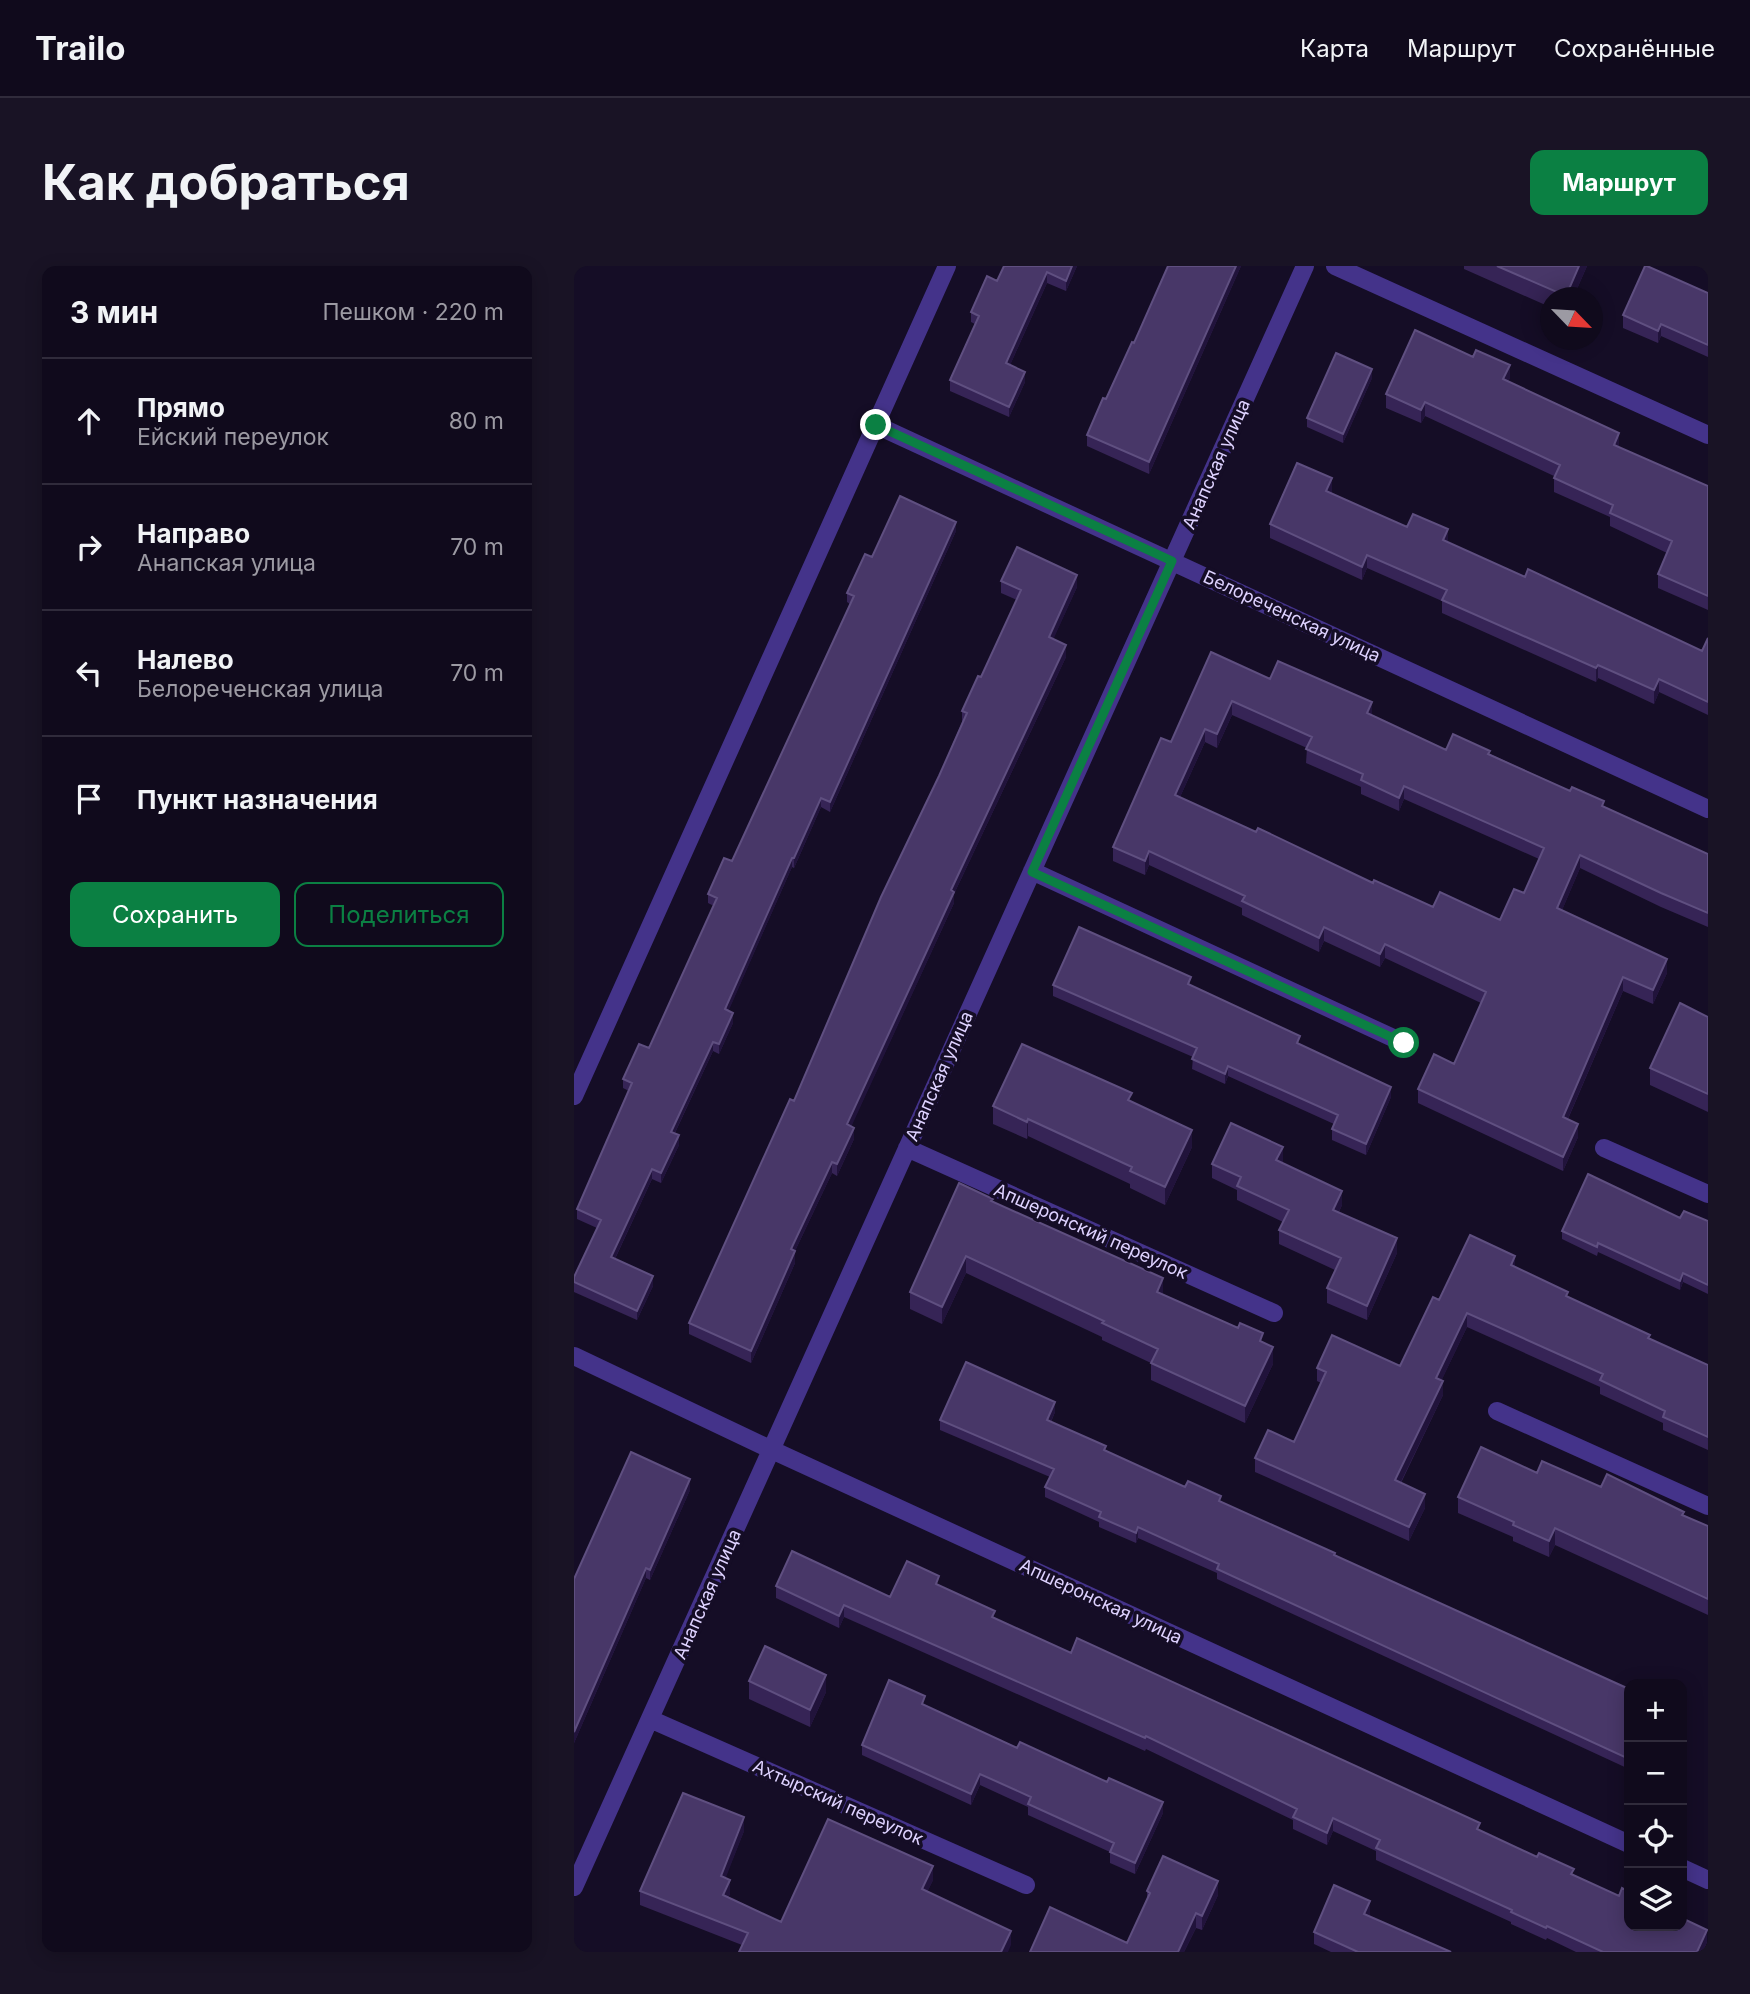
<!DOCTYPE html>
<html lang="ru">
<meta charset="utf-8">
<style>
:root{--surface:#100a1c;--page:#191325;--text:#f1f3f6;--muted:#9c9aa3;--line:#302b3b;--accent:#0b8043}
body{margin:0;font-family:Inter,sans-serif;background:var(--page);color:var(--text)}
.controls{position:absolute;right:21px;bottom:21px;display:grid;overflow:hidden;border-radius:14px;box-shadow:0 4px 18px #0003}
.controls button{width:63px;height:63px;display:grid;place-items:center;padding:0;border:0;border-bottom:2px solid var(--line);background:var(--surface);color:var(--text);font:35px sans-serif}
.compass{position:absolute;left:966px;top:21px;width:63px;height:63px;border-radius:50%;background:var(--surface);box-shadow:0 4px 18px #0003;rotate:115deg}
.stop{position:absolute;width:21px;height:21px;margin:-16px;border:5px solid #0b8043;border-radius:50%;background:#fff}
.stop.end{background:#0b8043;border-color:#fff;box-shadow:0 2px 7px #0008}
.list{margin:0;padding:0;list-style:none}
h2{display:flex;justify-content:space-between;align-items:center;height:91px;margin:0;padding:0 28px;font-size:30px}
h2 small{font-size:23px;font-weight:400;color:var(--muted)}
.list li{display:grid;grid-template-columns:46px 1fr auto;gap:21px;align-items:center;box-sizing:border-box;height:126px;padding:0 28px;border-top:2px solid var(--line)}
.list b{display:block;font-size:26px;white-space:nowrap}
.list p{margin:0;font-size:23px;white-space:nowrap;color:var(--muted)}
.list em{font-size:23px;font-style:normal;color:var(--muted)}
.actions{display:flex;gap:14px;padding:21px 28px}
.actions a{flex:1;padding:16px 0;border:2px solid var(--accent);border-radius:14px;text-align:center;font-size:24px;color:var(--accent)}
.actions .main{background:var(--accent);color:#fff}
.icon{flex:none;width:38px;height:38px;fill:none;stroke:currentColor;stroke-width:2;stroke-linecap:round;stroke-linejoin:round}
.map{position:relative;flex:none;width:1134px;height:1686px;overflow:hidden;border-radius:14px}
header{display:flex;align-items:center;gap:42px;box-sizing:border-box;height:98px;padding:0 35px;background:var(--surface);border-bottom:2px solid var(--line)}
header strong{font-size:33px}
nav{display:flex;gap:38px;margin-inline-start:auto;font-size:24px}
.intro{display:flex;align-items:center;justify-content:space-between;box-sizing:border-box;height:168px;padding:0 42px}
h1{margin:0;font-size:49px}
.button{padding:18px 32px;border-radius:14px;background:var(--accent);color:#fff;font-size:24px;font-weight:700}
main{display:flex;gap:42px;padding:0 42px}
aside{flex:1;background:var(--surface);border-radius:14px;box-shadow:0 4px 18px #0003}
.map>svg:first-child{display:block}
.lines{fill:none;stroke-linecap:round;stroke-linejoin:round}
.minor{stroke:#44338a;stroke-width:18}
.wall{fill:#362456;fill-rule:evenodd}
.shaded-wall{fill:#21133b}
.building{fill:#483768;stroke:#5f4f80;stroke-width:2;fill-rule:evenodd}
.route{stroke:#0b8043;stroke-width:9}
.labels{text-anchor:middle;dominant-baseline:central;stroke-width:7;stroke-linejoin:round;paint-order:stroke}
.street-label{font-size:18px;fill:#ded2ff;stroke:#150d26}
</style>
<header>
<strong>Trailo</strong>
<nav><a>Карта</a><a>Маршрут</a><a>Сохранённые</a></nav>
</header>
<div class="intro"><h1>Как добраться</h1><a class="button">Маршрут</a></div>
<main>
<aside>
<h2>3 мин<small>Пешком · 220 m</small></h2>
<ul class="list">
<li><svg class="icon" aria-label="ahead" viewBox="0 0 24 24"><path d="M12 20V5M6 11l6-6 6 6"/></svg><div><b>Прямо</b><p>Ейский переулок</p></div><em>80 m</em></li>
<li><svg class="icon" aria-label="right" viewBox="0 0 24 24"><path d="M7 20v-9h11M14 6l5 5-5 5"/></svg><div><b>Направо</b><p>Анапская улица</p></div><em>70 m</em></li>
<li><svg class="icon" aria-label="left" viewBox="0 0 24 24"><path d="M17 20v-9H6M10 6l-5 5 5 5"/></svg><div><b>Налево</b><p>Белореченская улица</p></div><em>70 m</em></li>
<li><svg class="icon" aria-label="arrive" viewBox="0 0 24 24"><path d="M6 21V4h12l-3 4 3 4H6"/></svg><div><b>Пункт назначения</b></div></li>
</ul>
<div class="actions"><a class="main">Сохранить</a><a>Поделиться</a></div>
</aside>
<div class="map">
<svg width="1134" height="1686" viewBox="0 0 1134 1686">
<rect width="100%" height="100%" fill="#150d26"/>
<g class="lines">
<path class="minor" d="M761,0l373,169
M302,159l832,384
M458,605l372,172
M0,830l373,-830
M333,882l367,165
M1030,882l104,46
M0,1090l198,94 857,394
M923,1145l211,95
M76,1453l376,166
M1108,1602l26,12
M0,1621l731,-1621"/>
</g>
<path class="wall" d="M430,0h73l-11,25 -19,-8 -37,82 15,17 -16,35 -59,-26v-11l25,-56 -4,-2v-10l26,-31z
M594,0h73l-92,208 -62,-28v-11l19,-36 28,-56z
M890,0h123l-14,32h-23v9l-86,-38z
M1134,27v64l-47,-21 -3,7 -35,-15v-13z
M798,112l-29,65 -36,-16v-9z
M936,112l-2,3 111,66 89,39v124l-50,-22v-14l9,-21 -57,-27v-9l-56,-25v-16l-129,-60 -4,7 -35,-15v-14z
M758,226l-1,2 76,33 41,15 77,35 177,74 6,-13v77l-49,-23 -5,12 -56,-26 -2,4 -154,-69v-12l-75,-33 -5,12 -92,-42v-14z
M382,265l-126,281 -9,-5 -27,61 -2,-1 -64,144 5,12 -14,31 -6,-3 -38,82 4,12 -18,38 -9,-4 -37,80 38,27 -16,34 -63,-28v-15l23,-49 -20,-9v-10l52,-118 -6,-3v-9l26,-31 65,-142 -6,-3v-9l24,-33 118,-257 -3,-2v-9l25,-36z
M427,315l76,6 -24,52 13,18 -112,237v9l-103,223 3,13 -17,37 -5,-3 -37,78v12l-44,100 -62,-29v-11l105,-222 145,-325 23,-54v-11l19,-34 36,-77 -16,-7z
M637,386l59,27 102,37 74,34 44,4 218,100v73l-47,-20 -81,-39 -18,42 105,63 -14,31 -30,-13 -55,128 10,18 -15,34 -145,-68v-14l36,-25 27,-61 -96,-45 -5,9 -56,-26 -5,11 -77,-37v-7l-93,-43 -4,10 -32,-14v-14l58,-105zM658,449l75,33 -1,15 55,24v7l38,17 5,-12 135,60 -15,34 -24,27 -67,-13 -60,-24 -117,-51 -76,-35 25,-55 12,6z
M479,719l138,1 109,58 91,53 -25,58 -34,-15v-11l2,-5 -106,-48 -3,8 -33,-15 1,-12 -140,-61z
M1134,751v95l-58,-27v-17z
M558,836l60,45 -27,58 -35,-17v-4l-102,-48 -1,3 -34,-15v-18z
M709,895l-1,2 60,42 -3,7 58,41 -30,67 -40,-17v-15l8,-18 -56,-26v-14l4,-8 -46,-22v-10l-25,-12v-14z
M419,936l170,93 100,47 10,22 -28,59 -94,-43v-17l-49,-23v-3l-136,-64 -24,51 -32,-15v-17z
M1106,952l28,3v73l-25,-12 -3,8 -82,-38 -1,4 -35,-17v-8z
M941,1001l53,30 82,42 58,26v85l-45,-20v-7l-63,-29v-7l-133,-60 -26,54 2,14 -42,88 24,25 -16,33 -154,-69v-14l39,-16 27,-59 -4,-2v-13l83,-2 39,-66z
M481,1146l-4,10 55,29 79,36 36,15 114,54 294,133v80l-412,-190v-6l-79,-35 -2,5 -37,-16v-5l-54,-25v-10l5,-10 -110,-47v-10z
M963,1207l64,14 83,28 24,12v88l-153,-70 -6,12 -36,-16v-4l-55,-24v-16z
M116,1224l-40,90 -4,-2 -72,165v-164z
M202,1320l114,11 49,-11 56,32 76,35 409,178 94,44 133,67 -4,10h-127l-29,-14 -1,2 -35,-16v-2l-135,-62v-9l-43,-20 -6,14 -34,-16v-9l-147,-71 -1,2 -301,-134 -5,11 -63,-30z
M175,1415l77,11 -16,35 -61,-28z
M351,1440l238,107 -28,61 -25,-11v-11l-82,-37v-8l-48,-22 -9,20 -109,-50v-10z
M170,1565l-19,47 5,16 -2,4 53,24 152,-42 -6,12 84,53h-269l-102,-40v-14z
M573,1625l71,4 -16,35 -6,-2 -12,24h-154l97,-9 20,-44z
M796,1647l-1,3 82,36h-120l-17,-8v-12z"/>
<path class="shaded-wall" d="M498,0h5l-11,25v-10z
M662,0h5l-92,208v-12z
M1005,0h8l-14,32h-7z
M473,6v11l-41,91v-11z
M1087,58v12l-3,7v-12z
M936,99v13l-7,14v-13z
M798,103v9l-29,65v-9z
M451,106v10l-16,35v-10z
M851,136v14l-4,7v-13z
M1045,167v14l-5,-2z
M758,212v14l-6,13v-14z
M382,256v9l-126,281v-10z
M874,263v14l-5,-3z
M793,289v13l-5,12v-13z
M503,309v12l-28,62v-12z
M492,379v12l-112,237v9l-107,233v-12l104,-234z
M1024,399v13l-2,4v-14z
M1085,413v13l-5,12v-14z
M658,435v14l-15,33v-14z
M798,436v14l-5,-3z
M631,463v13l-30,66v-13z
M830,520v13l-5,12v-13z
M247,532v9l-27,61v-10z
M575,585v14l-4,10v-14z
M1006,589v13l-23,54v-14z
M218,592v9l-67,152v-10z
M750,661v14l-5,11v-14z
M811,678v14l-5,9v-13z
M1093,693v14l-14,31v-14z
M1049,711v14l-60,139v-13z
M159,747v10l-14,31v-10z
M139,776v9l-42,90v-9z
M654,800v10l-3,8v-10z
M817,821v10l-25,58v-11z
M454,853v17l-1,3v-17z
M1004,858v13l-15,34v-14z
M280,862v11l-17,37v-12z
M618,864v17l-27,58v-18z
M105,869v10l-18,38v-10z
M709,881v14l-7,13v-14z
M258,896v11l-37,78v12l-44,100v-12l40,-102z
M78,903v10l-41,88v-10z
M768,925v14l-9,19v-14z
M823,972v15l-30,67v-14z
M392,990v17l-24,51v-17z
M941,990v14l-4,-5z
M1109,1007v9l-3,8v-9z
M79,1010v10l-16,34v-9z
M589,1012v17l-6,-3z
M893,1047v14l-31,65v-14z
M699,1081v17l-28,59v-17z
M869,1115v14l-48,99v-14z
M481,1136v10l-8,18v-10z
M116,1213v11l-40,90v-10z
M851,1228v14l-16,33v-14z
M564,1261v11l-2,5v-10z
M981,1262v17l-6,12v-16z
M72,1302v10l-72,165v-11z
M270,1339v12l-5,11v-12z
M252,1409v17l-16,35v-17z
M406,1508v11l-9,20v-11z
M589,1536v11l-28,61v-11z
M170,1551v14l-23,59v-14z
M759,1552v13l-6,14v-12z
M359,1600v14l-11,23v-14z
M156,1614v14l-7,15v-14z
M644,1615v14l-16,35v-14z
M796,1635v12l-6,14v-13z
M622,1647v15l-12,24h-6z
M1133,1664v12l-4,10h-6z
M437,1665v14l-3,7h-7z"/>
<path class="building" d="M430,0h68l-6,15 -19,-9 -41,91 19,9 -16,35 -59,-27 29,-64 -8,-4 16,-36 10,5z
M594,0h68l-87,196 -62,-27 16,-37 3,1 26,-57 2,1z
M923,0h82l-13,30z
M1071,0h2l61,27v52l-47,-21 -3,7 -35,-16z
M841,64l58,27 3,-7 34,15 -7,14 116,54 -5,12 94,41v110l-50,-22 14,-33 -62,-28 3,-8 -59,-27 6,-13 -135,-63 -4,8 -35,-16z
M762,87l36,16 -29,65 -36,-16z
M723,197l35,15 -6,13 81,36 6,-13 35,15 -5,11 82,37 3,-8 174,82 6,-13v64l-49,-23 -5,11 -56,-25 -2,3 -154,-68 5,-10 -80,-35 -5,12 -92,-43z
M326,230l56,26 -126,280 -9,-4 -27,60h-2l-67,151 8,4 -14,31 -6,-2 -42,90 8,3 -18,38 -9,-4 -41,88 42,19 -16,35 -63,-29v-5l27,-57 -24,-11 55,-126 -9,-4 16,-35 10,4 68,-150 -9,-4 16,-36 8,3 122,-265 -7,-3 18,-39 7,3z
M443,281l60,28 -28,62 17,8 -115,245 3,2 -107,232 7,4 -17,36 -5,-2 -41,87 4,2 -44,100 -62,-28 101,-224 4,2 87,-204 58,-121 28,-63 -5,-2 16,-35 3,1 40,-87 -20,-9z
M637,386l59,27 8,-18 94,41 -5,11 79,37 7,-16 37,17 -2,3 82,37 2,-4 32,14 -2,5 106,48v59l-47,-20 -81,-38 -23,53 110,51 -14,31 -30,-13 -60,140 15,7 -15,33 -145,-68 16,-35 20,10 32,-72 -101,-48 -5,10 -56,-27 -5,11 -77,-37 3,-5 -96,-45 -4,10 -32,-14 48,-109 10,4zM658,435l80,36 -6,12 57,25 -2,6 38,18 5,-12 140,62 -20,45 -10,-4 -14,31 -60,-28 -7,15 -59,-27 -1,3 -115,-55 -2,4 -81,-37 30,-66 12,5z
M505,661l112,50 -3,7 112,52 -3,7 94,44 -25,57 -34,-15 6,-14 -110,-49 -3,8 -33,-15 5,-11 -144,-63z
M1106,737l28,14v77l-58,-26z
M448,778l110,49 -4,7 64,30 -27,57 -35,-16 2,-4 -104,-48 -1,3 -34,-16z
M657,857l52,24 -7,13 66,31 -9,19 64,28 -30,68 -40,-18 14,-30 -62,-28 10,-20 -52,-24 4,-9 -29,-13z
M1014,908l92,44 4,-7 24,10v64l-25,-12 -3,8 -82,-38 -1,4 -35,-16z
M385,917l34,16 -2,2 172,77 -6,14 81,36 2,-5 23,10 -3,8 13,6 -28,59 -94,-43 7,-14 -56,-26 2,-2 -138,-65 -24,51 -32,-15z
M896,969l45,21 -4,9 57,27 -2,4 84,39 -2,3 60,27v72l-45,-20 2,-6 -65,-31 3,-6 -136,-61 -31,65 7,3 -48,99 30,14 -16,33 -154,-69 13,-28 26,12 32,-70 -9,-4 15,-33 68,31 33,-69 6,3z
M392,1096l89,40 -8,18 59,26 -2,4 81,37 3,-6 33,15 -2,5 116,52 -1,2 295,134v70l-412,-190 2,-5 -81,-37 -2,6 -37,-16 2,-5 -56,-25 9,-18 -114,-49z
M907,1181l56,26 5,-12 59,26 6,-13 77,38 -2,3 26,11v73l-153,-71 -6,13 -36,-16 1,-3 -56,-25z
M57,1186l59,27 -40,91 -4,-2 -72,164v-153z
M218,1285l98,46 17,-36 32,15 -3,8 59,27 -3,6 79,36 6,-15 403,185 -3,6 60,28 2,-4 35,16 -3,5 48,22 3,-8 7,4v34h53v-8l25,12 -10,22h-94l-56,-26 -1,2 -35,-16 1,-2 -136,-62 4,-8 -47,-22 -6,15 -34,-16 4,-8 -151,-73 -1,2 -301,-133 -5,11 -63,-30z
M191,1380l61,29 -16,35 -61,-29z
M315,1414l36,16 -3,8 95,44 3,-6 87,40 2,-4 54,24 -28,61 -25,-11 4,-9 -86,-39 3,-7 -51,-23 -9,20 -109,-49z
M109,1527l61,24 -23,59 9,4 -7,15 58,27 47,-103 105,47 -11,23 89,42 -10,21h-262l9,-19 -108,-42z
M589,1590l55,25 -16,35 -6,-3 -18,39h-148l20,-45 77,36 23,-50 -3,-2z
M760,1619l36,16 -6,13 87,38h-93l-44,-20z"/>
<g class="lines">
<path class="route" d="M302,159l296,136 -140,311 372,171"/>
</g>
<g class="labels">
<g class="street-label">
<text transform="translate(642 198) rotate(-66)">Анапская улица</text>
<text transform="translate(718 350) rotate(25)">Белореченская улица</text>
<text transform="translate(365 810) rotate(-66)">Анапская улица</text>
<text transform="translate(517 965) rotate(24)">Апшеронский переулок</text>
<text transform="translate(133 1328) rotate(-66)">Анапская улица</text>
<text transform="translate(527 1335) rotate(25)">Апшеронская улица</text>
<text transform="translate(264 1536) rotate(24)">Ахтырский переулок</text>
</g>
</g>
</svg>
<div class="controls">
<button>+</button>
<button>−</button>
<button><svg class="icon" aria-label="locate" viewBox="0 0 24 24"><circle cx="12" cy="12" r="6"/><path d="M12 2v4M12 18v4M2 12h4M18 12h4"/></svg></button>
<button><svg class="icon" aria-label="layers" viewBox="0 0 24 24"><path d="M12 4l9 5-9 5-9-5zM3 14l9 5 9-5"/></svg></button>
</div>
<svg class="compass" viewBox="-18 -18 36 36"><path d="M0-13l5 13h-10z" fill="#e53935"/><path d="M0 13l5-13h-10z" fill="#9c9aa3"/></svg>
<div class="stop" style="left:830px;top:777px"></div>
<div class="stop end" style="left:302px;top:159px"></div>
</div>
</main>
